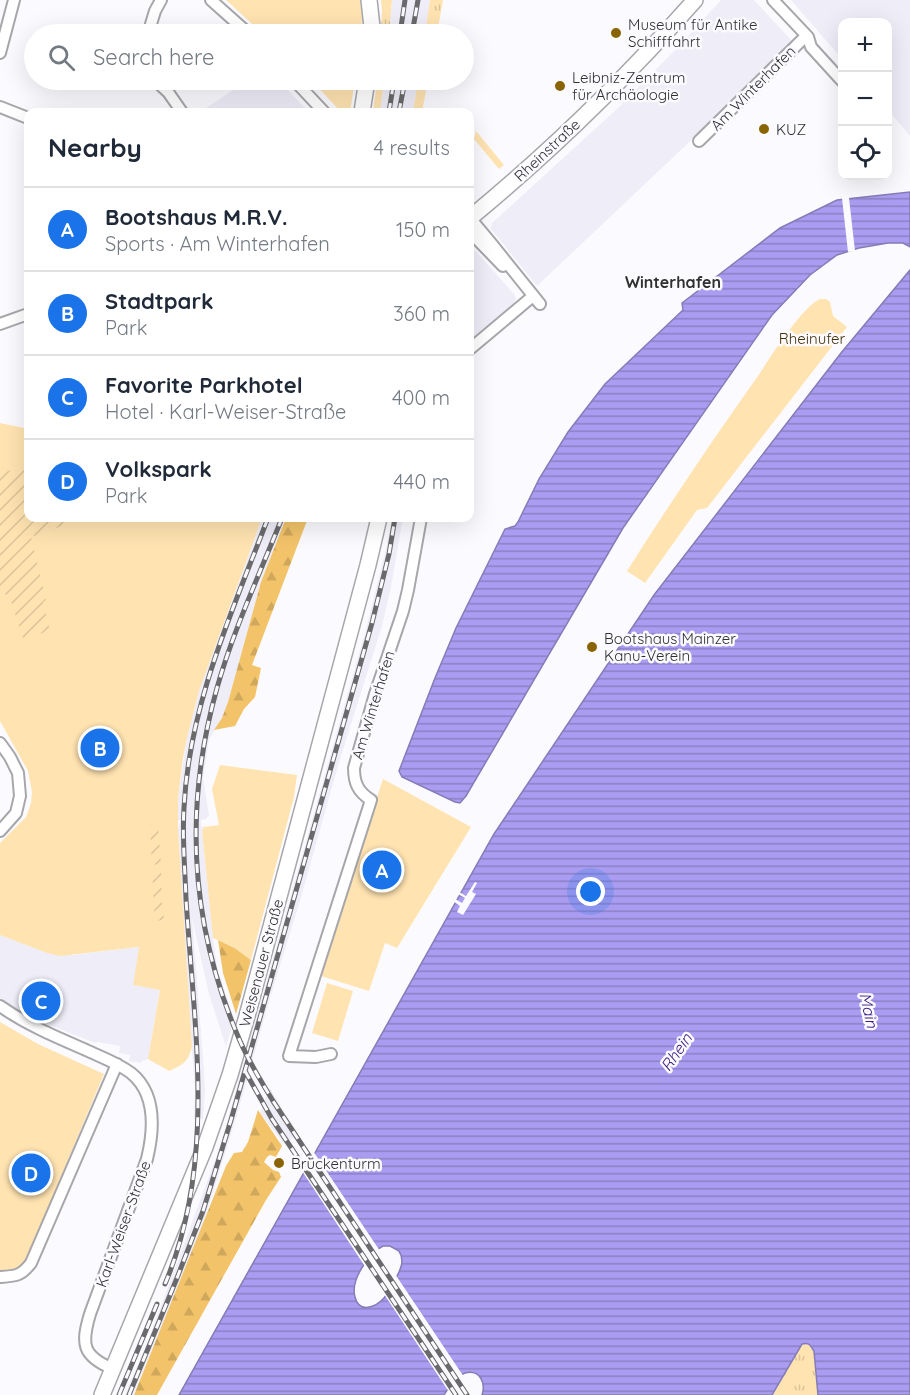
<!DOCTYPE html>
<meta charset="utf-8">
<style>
:root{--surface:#fff;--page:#f2f2f3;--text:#1f2937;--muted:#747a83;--line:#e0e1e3;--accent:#1a73e8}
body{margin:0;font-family:Quicksand,sans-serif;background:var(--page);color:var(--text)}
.controls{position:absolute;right:18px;top:18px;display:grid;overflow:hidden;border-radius:12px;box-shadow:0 6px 24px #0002}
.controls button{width:54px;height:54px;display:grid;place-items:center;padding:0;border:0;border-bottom:2px solid var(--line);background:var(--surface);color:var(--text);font:30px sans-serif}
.you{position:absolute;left:591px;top:892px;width:21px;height:21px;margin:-15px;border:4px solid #fff;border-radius:50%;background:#1a73e8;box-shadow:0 0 0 9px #1a73e833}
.badge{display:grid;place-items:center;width:39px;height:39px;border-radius:50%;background:var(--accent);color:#fff;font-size:20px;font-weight:700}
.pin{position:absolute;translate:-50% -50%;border:3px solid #fff;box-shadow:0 2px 6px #0006}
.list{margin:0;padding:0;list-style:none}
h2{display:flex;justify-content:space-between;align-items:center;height:78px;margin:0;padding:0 24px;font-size:26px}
h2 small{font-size:20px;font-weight:400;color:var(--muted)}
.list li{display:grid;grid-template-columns:39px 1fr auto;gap:18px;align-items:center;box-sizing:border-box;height:84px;padding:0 24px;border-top:2px solid var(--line)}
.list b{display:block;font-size:22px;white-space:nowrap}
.list p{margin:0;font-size:20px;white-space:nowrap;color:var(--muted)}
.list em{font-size:20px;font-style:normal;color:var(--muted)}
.icon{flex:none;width:33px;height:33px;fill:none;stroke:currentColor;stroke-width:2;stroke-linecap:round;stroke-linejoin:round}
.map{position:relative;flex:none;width:910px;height:1395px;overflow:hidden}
.search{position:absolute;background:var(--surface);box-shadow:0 6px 24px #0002;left:24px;top:24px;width:450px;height:66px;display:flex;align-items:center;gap:15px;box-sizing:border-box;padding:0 21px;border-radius:33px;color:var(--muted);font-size:22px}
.panel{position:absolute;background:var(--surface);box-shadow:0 6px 24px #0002;left:24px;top:108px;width:450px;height:414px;border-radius:12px}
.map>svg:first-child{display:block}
.built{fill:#eeedf8}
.grass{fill:url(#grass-tufts)}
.forest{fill:url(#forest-firs)}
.park{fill:#ffe3b1}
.garden{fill:url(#garden-furrows)}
.water{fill:url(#water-rules);stroke:#857cb7;stroke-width:1.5;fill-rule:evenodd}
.pier{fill:#fbfbff}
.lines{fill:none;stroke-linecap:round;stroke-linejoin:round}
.street-casing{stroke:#a7a6aa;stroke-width:14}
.secondary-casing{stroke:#a7a6aa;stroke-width:18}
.street{stroke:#fff;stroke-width:10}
.secondary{stroke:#fff;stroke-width:15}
.rail-casing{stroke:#6a6a6c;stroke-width:5}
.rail{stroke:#fbfbff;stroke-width:3;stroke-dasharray:9;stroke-linecap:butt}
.poi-dot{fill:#8a6403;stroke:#fbfbff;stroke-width:2}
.labels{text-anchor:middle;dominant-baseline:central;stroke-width:5;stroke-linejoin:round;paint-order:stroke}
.poi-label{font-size:15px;fill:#303031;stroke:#fbfbff;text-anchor:start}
.street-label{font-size:15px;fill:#303031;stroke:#fbfbff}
.park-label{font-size:15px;fill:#433008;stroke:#fbfbff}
.neighbourhood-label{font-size:16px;font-weight:bold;fill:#303031;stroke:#fbfbff}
.water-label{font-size:16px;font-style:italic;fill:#3b1b7c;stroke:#fbfbff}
</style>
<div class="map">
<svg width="910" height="1395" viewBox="0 0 910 1395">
<defs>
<pattern id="grass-tufts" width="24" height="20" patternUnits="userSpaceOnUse" patternTransform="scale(1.5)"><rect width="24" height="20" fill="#ffe3b1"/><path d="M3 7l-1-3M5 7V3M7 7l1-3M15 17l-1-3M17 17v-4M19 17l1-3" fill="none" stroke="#dbc399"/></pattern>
<pattern id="forest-firs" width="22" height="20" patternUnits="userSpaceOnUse" patternTransform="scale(1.5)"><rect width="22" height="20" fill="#f2c369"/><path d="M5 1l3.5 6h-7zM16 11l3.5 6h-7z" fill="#d0a85c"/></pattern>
<pattern id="garden-furrows" width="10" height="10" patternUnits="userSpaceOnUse" patternTransform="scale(1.5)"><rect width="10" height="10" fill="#ffe3b1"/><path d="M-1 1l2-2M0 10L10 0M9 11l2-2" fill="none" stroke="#dbc399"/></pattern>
<pattern id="water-rules" width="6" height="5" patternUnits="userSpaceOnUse" patternTransform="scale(1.5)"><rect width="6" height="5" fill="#aa9df1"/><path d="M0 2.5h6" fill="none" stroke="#8b80c4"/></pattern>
</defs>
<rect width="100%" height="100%" fill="#fbfbff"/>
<path class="built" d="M392,0h38l-5,34h-36z
M721,0h33l38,41 -92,91 -163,154 -46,-57 1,-6 126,-115 62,-63z
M791,0h119v136l-22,-26v-88h-46v37z
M248,80h30l31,32h-109z
M384,80h34l-5,32h-33z
M470,248l5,2 39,44 2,5 -3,6 -43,38z
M262,518h24l-25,64 -33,120 -6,16 -13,22 -6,38 6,37 -3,4 -5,1v6l3,1 -2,4 11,107 4,30 17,51 -8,28 -17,-53 -17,-76 12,153 1,21 -2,27h-9l1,-28 -12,-170 -5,-92 2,-9h-2v-22l9,-60 12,-47z
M392,518h11l-12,69 -9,39 -42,133 -40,142 -30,97 -31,110 -40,129 -66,158h-8l23,-54 72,-194 146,-518 20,-80z
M0,935l47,18 26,2 67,-8 20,42 -12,70 -6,2 -1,2 -12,-2 1,-6 -11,-2 1,-7 -22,-4 -3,1 -68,-27 -27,-18z
M270,1088l13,23 16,23 -15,10 -24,-31z"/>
<path class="grass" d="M381,0h11l-3,34h-8l1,-23z
M430,0h13l-6,34h-12z
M377,80h7l-4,32h-7z
M418,80h10l-6,32h-9z
M476,131l28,34 -5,4 -25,-30z
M806,1343l4,2 4,5 4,45h-45l29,-51z"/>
<path class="forest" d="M286,518h22l-56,147 9,3 -6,29 -11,12 -9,17 -21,4 8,-12 6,-16 33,-120z
M218,940l17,8 16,12 -15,54 -13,-41z
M258,1110l24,36 -6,11 -6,-2 -3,2 -3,5 9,8 6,2 2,5 -15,23 -109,195h-23l92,-229 8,-13 8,-1 6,-10z"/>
<path class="park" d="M226,0h134l2,17 -1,17h-98z
M311,80h44l-5,32h-9z
M820,299h6l4,3 3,14 14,11 -140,181 -10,2 -52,73 -18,-12c43,-68 87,-133 133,-198 11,-17 43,-67 60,-74z
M28,422v96h234l-63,173 -12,47 -4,20 -5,40v31l14,218c-4,15 -9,18 -23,24l-21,-12 12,-69 -27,-5 6,-38 -79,9 -13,-3 -47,-18v-92l26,-26 5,-14 1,-11 -4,-21 -28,-50v-298l24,5z
M220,765l77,10 -3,22 -43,163 -16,-12 -22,-10 -11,-107 2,-4 15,-2 -7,-36z
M383,779l88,48 -74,121 -12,-5 -16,48 -48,-15 16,-49 -2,-1z
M327,983l26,8 -15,50 -26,-8z
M0,1022l38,22 66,30 -78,186c-7,10 -15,10 -26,11z"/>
<path class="garden" d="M28,466v52h38l1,6 -36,13 15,63 -3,2 7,29 -27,7 -12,-37 -11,-13v-115z
M150,825h8l3,39 -9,1z
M152,870h9l1,35h1l1,15 -9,1z"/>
<path class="water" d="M910,192v55l-7,-4h-15l-29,5 -22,7 -27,20 -38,40 -149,213 -157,268 -6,7 -5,-1 -53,-25 -3,-6 36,-93 21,-50 49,-99 10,-3 3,-4 21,-43 29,-47 37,-48 78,-74 -1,-7 98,-75 57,-28z
M910,270v1125h-92l-4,-44c-4,-6 -5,-9 -12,-7l-30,51h-290c4,-12 -2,-26 -17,-22 -8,3 -17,15 -21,22h-265l315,-561 160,-239 187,-242zM383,1246h7l9,5c7,11 0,21 -5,31 -3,5 -6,11 -10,16 -8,9 -25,16 -29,-1 -5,-17 14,-44 28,-51z"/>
<path class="pier" d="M842,198h7l6,53 -7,1z
M475,882l2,1 -5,9 4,2 -13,21 -6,-3 3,-6 -7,-5 2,-2 7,4 3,-5 -7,-4 1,-2 7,4z
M313,1151l67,100 -5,4 -9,13 -64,-97z
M395,1274l69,103 -7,5 -8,10 -65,-98z"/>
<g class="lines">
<g class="street-casing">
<path id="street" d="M211,0l38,34
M773,0l35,37 3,10 31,34
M148,34l7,-23 6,-11
M0,53l14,-53
M155,80l13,12 14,20
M294,80l30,32
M0,107l28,11
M699,141l107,-105
M470,218l21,25 49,61
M470,232l33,34
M0,324l28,-10
M470,349l63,-53
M0,743l10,14 8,16 2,23 -4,17 -16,18
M0,1006c27,19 56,31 86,44 15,7 32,13 45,23 26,21 23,57 16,86l-57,155c-9,30 -8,42 23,55
M331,1054l-15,3 -27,-1 82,-256c-13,-8 -17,-17 -17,-32l21,-74 28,-83 5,-21 13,-72
M0,1277c16,-1 21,-1 31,-14l86,-199"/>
</g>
<g class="secondary-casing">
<path id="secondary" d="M369,0l3,27v7
M362,112l5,-32
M470,218c80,-66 156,-140 225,-218
M102,1395l103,-248 25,-72 17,-59 121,-451 11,-47"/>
</g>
<use href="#street" class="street"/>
<use href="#secondary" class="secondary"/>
<g class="rail-casing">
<path id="rail" d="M400,34l5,-34
M412,34l6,-34
M389,112l5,-32
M399,112l6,-32
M282,518c-22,55 -49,113 -65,170 -34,121 -27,238 23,353 9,21 21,40 33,60l194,294
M245,1071l27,48 184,276
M165,1284c52,-123 29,-256 21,-385 -1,-31 -4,-61 -2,-91 5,-103 48,-196 84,-290
M119,1395l38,-91
M129,1395l48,-117 26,-67 28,-91 141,-497 17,-69 6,-36"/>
</g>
<use href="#rail" class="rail"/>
</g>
<g class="poi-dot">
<circle cx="616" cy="33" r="6"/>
<circle cx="560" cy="86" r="6"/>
<circle cx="764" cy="129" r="6"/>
<circle cx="592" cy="647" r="6"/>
<circle cx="279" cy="1163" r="6"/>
</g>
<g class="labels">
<g class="poi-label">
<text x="628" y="24">Museum für Antike<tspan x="628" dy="17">Schifffahrt</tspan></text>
<text x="572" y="77">Leibniz-Zentrum<tspan x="572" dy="17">für Archäologie</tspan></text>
<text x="776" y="129">KUZ</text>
<text x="604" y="638">Bootshaus Mainzer<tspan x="604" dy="17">Kanu-Verein</tspan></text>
<text x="291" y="1163">Brückenturm</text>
</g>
<g class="street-label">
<text transform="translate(753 88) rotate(-45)">Am Winterhafen</text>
<text transform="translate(547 150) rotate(-43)">Rheinstraße</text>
<text transform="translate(373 705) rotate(-73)">Am Winterhafen</text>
<text transform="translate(261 963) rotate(-75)">Weisenauer Straße</text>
<text transform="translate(123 1224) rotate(-70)">Karl-Weiser-Straße</text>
</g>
<g class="park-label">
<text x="812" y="338">Rheinufer</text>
</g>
<g class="neighbourhood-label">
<text x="673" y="282">Winterhafen</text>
</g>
<g class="water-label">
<text transform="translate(869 1010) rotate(77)">Main</text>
<text transform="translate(676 1052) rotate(-55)">Rhein</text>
</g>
</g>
</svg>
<div class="controls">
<button>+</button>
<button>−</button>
<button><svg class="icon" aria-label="locate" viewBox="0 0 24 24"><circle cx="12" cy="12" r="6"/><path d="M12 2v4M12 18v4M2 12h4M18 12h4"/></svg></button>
</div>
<div class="you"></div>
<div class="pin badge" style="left:382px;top:870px">A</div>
<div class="pin badge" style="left:100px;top:748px">B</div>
<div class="pin badge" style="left:41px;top:1001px">C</div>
<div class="pin badge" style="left:31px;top:1173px">D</div>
<div class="search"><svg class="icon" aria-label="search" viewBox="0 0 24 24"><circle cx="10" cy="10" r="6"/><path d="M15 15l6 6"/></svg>Search here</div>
<section class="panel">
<h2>Nearby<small>4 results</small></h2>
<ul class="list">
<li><span class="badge">A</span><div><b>Bootshaus M.R.V.</b><p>Sports · Am Winterhafen</p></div><em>150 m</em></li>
<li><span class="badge">B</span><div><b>Stadtpark</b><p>Park</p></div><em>360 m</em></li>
<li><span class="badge">C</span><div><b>Favorite Parkhotel</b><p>Hotel · Karl-Weiser-Straße</p></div><em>400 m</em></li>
<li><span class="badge">D</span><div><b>Volkspark</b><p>Park</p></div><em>440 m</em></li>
</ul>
</section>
</div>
